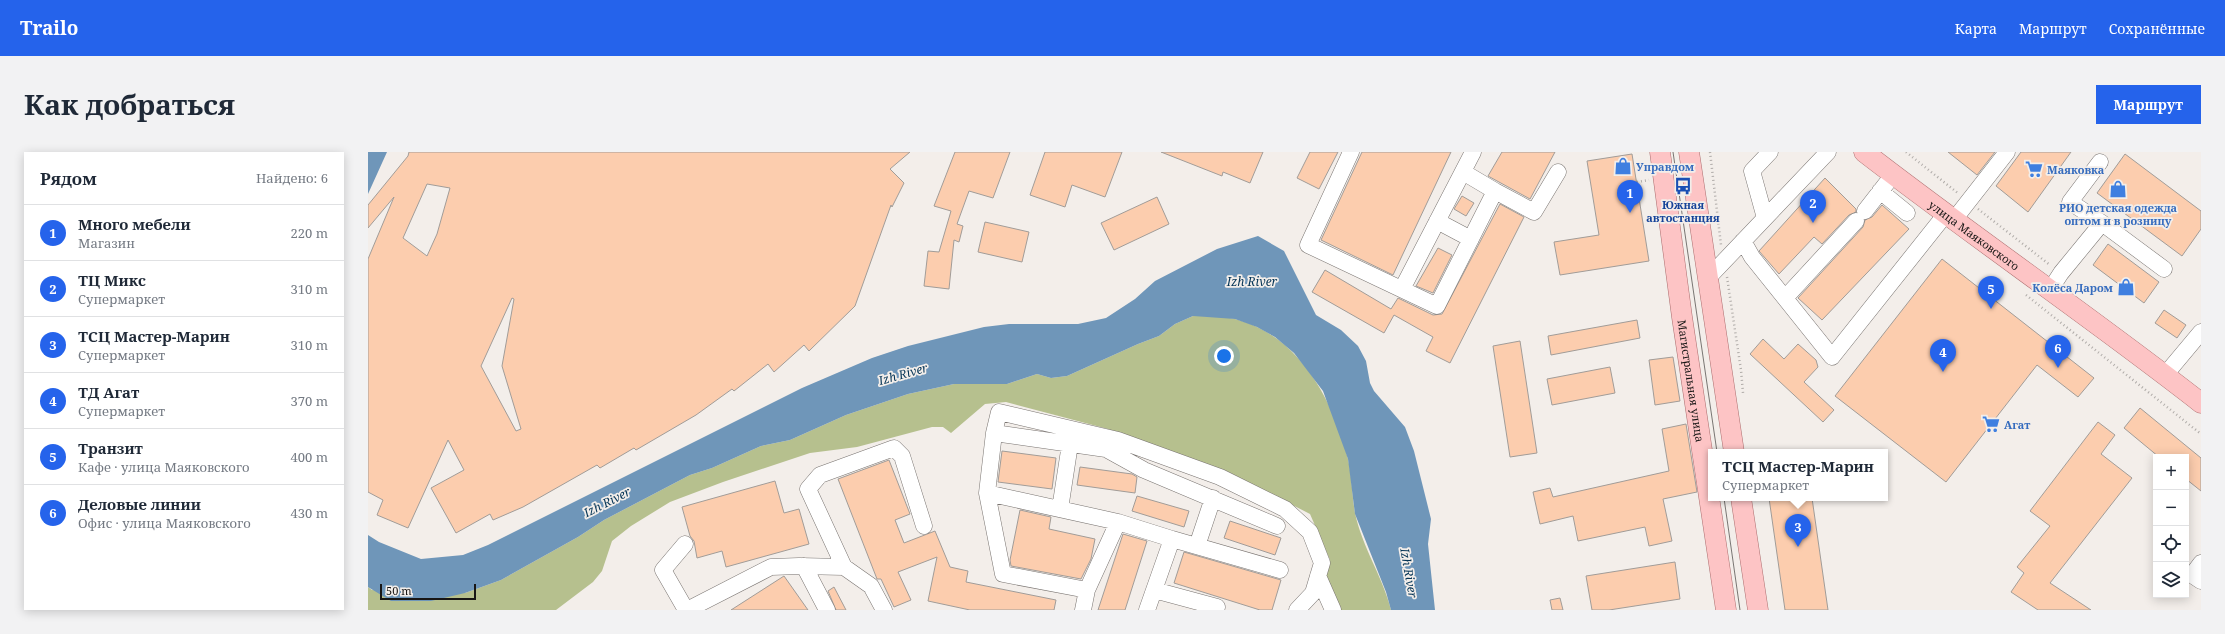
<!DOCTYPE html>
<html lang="ru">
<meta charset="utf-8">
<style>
:root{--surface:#fff;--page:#f2f2f3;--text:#1f2937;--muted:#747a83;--line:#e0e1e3;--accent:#2563eb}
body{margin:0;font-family:"Noto Serif",serif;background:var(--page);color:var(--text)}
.controls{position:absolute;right:12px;bottom:12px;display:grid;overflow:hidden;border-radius:0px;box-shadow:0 2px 10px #0003}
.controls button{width:36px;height:36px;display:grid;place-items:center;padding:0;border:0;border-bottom:1px solid var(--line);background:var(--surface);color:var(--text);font:20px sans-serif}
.scale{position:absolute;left:12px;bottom:10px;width:96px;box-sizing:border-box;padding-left:4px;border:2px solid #181615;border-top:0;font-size:11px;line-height:14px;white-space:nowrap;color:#181615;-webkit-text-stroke:3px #f3eeea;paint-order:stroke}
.you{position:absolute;left:856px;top:204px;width:14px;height:14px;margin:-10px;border:3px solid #fff;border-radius:50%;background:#1a73e8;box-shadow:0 0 0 6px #1a73e833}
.badge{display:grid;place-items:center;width:26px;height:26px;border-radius:50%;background:var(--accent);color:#fff;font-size:13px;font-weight:700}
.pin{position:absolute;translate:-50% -33px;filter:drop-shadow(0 1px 2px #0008)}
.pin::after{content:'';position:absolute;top:21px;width:14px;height:12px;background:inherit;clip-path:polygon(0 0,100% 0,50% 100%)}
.popup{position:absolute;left:1340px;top:297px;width:180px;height:52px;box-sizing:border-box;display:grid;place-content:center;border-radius:0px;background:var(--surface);filter:drop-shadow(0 1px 3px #0005);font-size:13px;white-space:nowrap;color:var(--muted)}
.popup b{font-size:15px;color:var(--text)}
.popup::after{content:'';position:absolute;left:50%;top:100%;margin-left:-8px;border:8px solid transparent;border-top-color:var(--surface)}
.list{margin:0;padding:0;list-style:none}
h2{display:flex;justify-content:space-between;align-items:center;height:52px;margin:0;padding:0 16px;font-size:17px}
h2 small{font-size:13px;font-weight:400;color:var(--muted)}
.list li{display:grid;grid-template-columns:26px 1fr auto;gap:12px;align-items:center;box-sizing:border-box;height:56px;padding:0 16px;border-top:1px solid var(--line)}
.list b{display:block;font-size:15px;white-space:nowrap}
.list p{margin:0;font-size:13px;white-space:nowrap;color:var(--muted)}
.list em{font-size:13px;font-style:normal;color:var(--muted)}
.icon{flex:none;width:22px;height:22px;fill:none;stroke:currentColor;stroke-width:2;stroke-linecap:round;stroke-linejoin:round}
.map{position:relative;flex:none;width:1833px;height:458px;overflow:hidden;border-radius:0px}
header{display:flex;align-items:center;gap:24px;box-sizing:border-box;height:56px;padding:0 20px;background:var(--accent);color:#fff}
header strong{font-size:19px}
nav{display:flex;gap:22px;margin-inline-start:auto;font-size:14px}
.intro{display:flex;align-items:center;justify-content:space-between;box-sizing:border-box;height:96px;padding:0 24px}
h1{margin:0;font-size:28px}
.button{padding:10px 18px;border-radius:0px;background:var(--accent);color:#fff;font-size:14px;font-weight:700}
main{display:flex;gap:24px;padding:0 24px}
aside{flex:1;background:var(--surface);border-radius:0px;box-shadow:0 2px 10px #0003}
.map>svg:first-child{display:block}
.forest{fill:#b6c08e}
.water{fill:#6f96b9}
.building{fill:#fccdae;stroke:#a19c98;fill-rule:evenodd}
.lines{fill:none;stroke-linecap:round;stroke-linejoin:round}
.minor-casing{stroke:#797471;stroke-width:17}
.major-casing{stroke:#ac6e6f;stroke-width:21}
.path{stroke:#b0aca9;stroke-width:2.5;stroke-dasharray:1 3;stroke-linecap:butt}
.minor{stroke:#fff;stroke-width:16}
.major{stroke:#fdc4c5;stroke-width:20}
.tram{stroke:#797673;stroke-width:1}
.labels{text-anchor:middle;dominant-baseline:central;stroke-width:3.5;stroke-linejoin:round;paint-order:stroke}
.shop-label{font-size:11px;font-weight:bold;fill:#366cbe;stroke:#f3eeea;text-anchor:start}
.transit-label{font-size:11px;font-weight:bold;fill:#164399;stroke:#f3eeea}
.street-label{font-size:11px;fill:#181615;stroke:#f3eeea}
.water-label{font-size:12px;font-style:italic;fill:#033355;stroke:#f3eeea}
</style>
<header>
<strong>Trailo</strong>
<nav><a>Карта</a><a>Маршрут</a><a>Сохранённые</a></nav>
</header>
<div class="intro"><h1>Как добраться</h1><a class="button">Маршрут</a></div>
<main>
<aside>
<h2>Рядом<small>Найдено: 6</small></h2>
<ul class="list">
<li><span class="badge">1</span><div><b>Много мебели</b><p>Магазин</p></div><em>220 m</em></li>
<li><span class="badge">2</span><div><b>ТЦ Микс</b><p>Супермаркет</p></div><em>310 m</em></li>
<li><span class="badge">3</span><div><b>ТСЦ Мастер-Марин</b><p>Супермаркет</p></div><em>310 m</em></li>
<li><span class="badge">4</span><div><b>ТД Агат</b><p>Супермаркет</p></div><em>370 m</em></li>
<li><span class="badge">5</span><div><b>Транзит</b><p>Кафе · улица Маяковского</p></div><em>400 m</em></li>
<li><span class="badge">6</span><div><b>Деловые линии</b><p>Офис · улица Маяковского</p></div><em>430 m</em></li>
</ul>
</aside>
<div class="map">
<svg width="1833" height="458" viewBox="0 0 1833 458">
<rect width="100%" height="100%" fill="#f3eeea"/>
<path class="forest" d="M825,164c13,0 28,0 42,3 64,16 98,81 113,140 4,18 4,36 7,54 7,34 28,64 36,97h-51l-16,-33 6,-17 -20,-46 -72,-37 -107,-37 -23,-11 -102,-27 -21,2 -34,29 -8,-6h-11l-75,20 -47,6 -87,29 -53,20 -39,24 -19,15 -10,30 -9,11 -37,28h-188v-23l4,3 93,3 36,-13 77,-43 26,-17 86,-45 22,-7 49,-22 29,-6 56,-25 62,-21 46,-10h53l30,-10 14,4 16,-2 71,-32 21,-8 16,-12z"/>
<path class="water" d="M0,0h19l-19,42z
M890,84l26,15 32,64 25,15 17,16 8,15 4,22 4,8 31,36 9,24 17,68 -3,25 7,66h-44l-5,-18 -31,-78 -7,-55 -25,-68 -29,-38 -19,-16 -18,-10 -22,-8 -42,-3 -18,8 -16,12 -21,8 -71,32 -16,2 -14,-4 -30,10h-53l-46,10 -62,21 -56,25 -29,6 -49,22 -22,7 -86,45 -26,17 -77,43 -36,13 -34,8h-40l-23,-14v-52l11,7 42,17 42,-4 25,-10 314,-157 70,-30 36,-12 76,-19 25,-3h69l28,-6 29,-19 20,-18 62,-32z"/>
<path class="building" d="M41,0h501l-20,17 14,14 -12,24 -1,-2 -36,101 -46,45 -5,-6 -30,27 -6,-8 -34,27 -2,-2 -36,26 -60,35 -2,-2 -34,20 -3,-3 -74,42 -30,13 -3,-6 -34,19 -25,-45 33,-18 -16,-30 -40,88 -31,-13 6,-15 -15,-8v-233l26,-62 -26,31v-23l40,-49zM59,32l23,4 -13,46 -10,22 -24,-18zM144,146l2,1 -12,67 19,63 -5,2 -35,-65z
M587,0h55l-17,46 -24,-7 -12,33 6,2 -4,16 -5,-2 -5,49 -25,-3 4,-35 11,1 12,-41 -17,-5z
M677,0h77l-17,45 -33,-12 -7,22 -35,-12z
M793,0h102l-13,31 -27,-11 -1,4z
M942,0h28l-19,37 -22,-11z
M994,0h89l-58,123 -72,-35z
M1134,0h53l-25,47 -42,-23z
M1580,0h47l-18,23z
M1653,0h50l-43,60 -32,-26z
M1264,2l17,107 -89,14 -6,-33 45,-7 -12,-74z
M1757,2l76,57v18l-19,27 -85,-63z
M1457,26l31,31v3l-7,3 -27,29 -8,-7 -35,37 -20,-23z
M1094,44l12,7 -8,13 -12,-7z
M789,45l12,27 -55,26 -13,-27z
M1132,52l24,13 -74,146 -24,-12 7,-14 -39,-22 -10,18 -72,-41 13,-22 66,39 7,-11 35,17 9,-1z
M1514,53l27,24 -87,91 -24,-22 65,-71 2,-7 7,-3z
M617,70l44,10 -7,30 -44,-10z
M1740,92l51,38 -15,21 -51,-38z
M1070,96l14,7 -19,38 -17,-7z
M1574,107l152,119 -16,19 -41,-32 -91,117 -111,-86z
M1796,158l22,15 -9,13 -22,-15z
M1269,168l3,18 -89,17 -3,-19z
M1395,187l21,20 14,-15 18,16 2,7 -14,15 30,28 -11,12 -73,-68z
M1152,189l17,112 -27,4 -17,-111z
M1305,205l7,44 -25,4 -6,-45z
M1242,215l5,26 -63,12 -5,-26z
M1772,256l61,50v33l-15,-12v-22h-27l-35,-29z
M1730,270l17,13 -14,19 31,24 -82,105 41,27h-53l-27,-18 13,-19 -7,-6 33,-41 -20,-15z
M1318,272l11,68 -34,7 9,42 -23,5 -4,-19 -67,14 -5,-25 -33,8 -7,-32 17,-4 3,9 116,-26 -7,-42z
M634,299l54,7 -4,31 -54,-7z
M521,308l21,54 -15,6 9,23 31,-12 15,36 18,4 -2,11 90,18 -2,10h-84l-42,-9 9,-44 -39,15 13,28 -17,7 -13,-28h-4l-39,-100z
M712,315l52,7 5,3 -2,16 -58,-8z
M407,329l9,32 15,-4 10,35 -83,23 -4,-16 -25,7 -3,-17 -4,-5 -8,-29z
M769,344l52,15 -5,16 -52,-16z
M1401,346h43l16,112h-43z
M652,358l31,7 -2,12 46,10 -4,20 -10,20 -70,-13 -1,-6z
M862,369l51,17 -6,17 -51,-17z
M755,382l24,7 -22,69h-27z
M816,400l97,28 -9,30h-12l-86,-27z
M1307,410l5,37 -71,11h-17l-6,-34z
M416,424l24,34h-77z
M466,435l12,23h-10l-8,-19z
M1192,446l3,12h-11l-2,-10z"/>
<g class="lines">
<g class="minor-casing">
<path id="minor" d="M983,0l-43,93 129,61 58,-115 39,21 24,-40
M1732,10l-30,40 32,21
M1095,20l32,19
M1512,39l27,22
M1497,59l28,-36
M1397,66l-13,-47 18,-19
M1069,69l34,18
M1585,69l54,-69
M1375,89l9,16 80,100 113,-142
M1340,126l120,-126
M1034,137l71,-137
M1682,138l11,-17 41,-50 62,46
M1417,146l71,-77
M1797,223l36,-43
M626,281l5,-21 119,28 102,37 65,32 25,23 12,31 -9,30 -16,17
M619,341l7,-60 112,16 38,21 133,56
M692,357l10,-65
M750,370l54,17 -25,71
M804,387l108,31
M317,392l-22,26 23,40
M829,394l16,-48
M1833,411l-9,12 9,6
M436,414l23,44
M476,415l-36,-78 12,-14 74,-27 8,8 22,70
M950,424l15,34
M786,438l63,17
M319,458l84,-43 28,-1 45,1 27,19 13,24
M715,458l4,-20 31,-68 -131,-29 16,81 84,16"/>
</g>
<g class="major-casing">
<g id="major">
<path id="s1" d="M1292,0l22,165 44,293"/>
<path d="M1321,0l45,300"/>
<path id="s2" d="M1496,0c111,86 227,165 337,251"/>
<path d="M1373,346l17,112"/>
</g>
</g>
<path class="path" d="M1342,0l11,93
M1538,0l53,42
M1269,30l12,-2
M1610,57l72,56
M1359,125l14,93 2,23
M1658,143l175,139"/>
<use href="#minor" class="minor"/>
<use href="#major" class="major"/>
<path class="tram" d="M1305,0l44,300
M1356,346l16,112"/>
</g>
<defs>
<g id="shop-bare" transform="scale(1.38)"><path d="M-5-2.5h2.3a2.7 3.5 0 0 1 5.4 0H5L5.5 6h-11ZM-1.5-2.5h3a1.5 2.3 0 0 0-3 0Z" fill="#3f7fe0" stroke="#f3eeea" stroke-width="2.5" paint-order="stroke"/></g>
<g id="supermarket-bare" transform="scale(1.38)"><path d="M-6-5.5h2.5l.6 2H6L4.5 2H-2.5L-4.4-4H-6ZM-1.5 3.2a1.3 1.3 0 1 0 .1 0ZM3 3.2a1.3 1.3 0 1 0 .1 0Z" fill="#3f7fe0" stroke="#f3eeea" stroke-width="2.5" paint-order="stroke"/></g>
<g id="bus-bare" transform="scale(1.38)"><path d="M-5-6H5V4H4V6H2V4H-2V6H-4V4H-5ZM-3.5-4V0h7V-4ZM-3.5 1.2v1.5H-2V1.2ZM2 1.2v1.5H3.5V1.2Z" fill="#1a4fb4" stroke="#f3eeea" stroke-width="2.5" paint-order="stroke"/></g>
</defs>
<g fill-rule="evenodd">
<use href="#shop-bare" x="1255" y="14"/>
<use href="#supermarket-bare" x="1666" y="17"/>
<use href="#bus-bare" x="1315" y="34"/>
<use href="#shop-bare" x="1750" y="37"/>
<use href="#shop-bare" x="1758" y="135"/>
<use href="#supermarket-bare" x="1623" y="272"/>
</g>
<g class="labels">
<g class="shop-label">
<text x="1268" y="14">Управдом</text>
<text x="1679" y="17">Маяковка</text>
<text x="1750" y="55" text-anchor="middle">РИО детская одежда<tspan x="1750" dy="13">оптом и в розницу</tspan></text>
<text x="1745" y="135" text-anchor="end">Колёса Даром</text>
<text x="1636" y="272">Агат</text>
</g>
<g class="transit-label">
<text x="1315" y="52">Южная<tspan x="1315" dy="13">автостанция</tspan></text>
</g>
<g class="street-label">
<text stroke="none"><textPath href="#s2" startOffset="138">улица Маяковского</textPath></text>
<text stroke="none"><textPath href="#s1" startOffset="231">Магистральная улица</textPath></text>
</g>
<g class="water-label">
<text x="884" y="129">Izh River</text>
<text transform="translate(535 222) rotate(-16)">Izh River</text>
<text transform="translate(239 350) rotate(-27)">Izh River</text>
<text transform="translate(1041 421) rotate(80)">Izh River</text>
</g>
</g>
</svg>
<div class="controls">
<button>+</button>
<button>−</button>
<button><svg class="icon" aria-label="locate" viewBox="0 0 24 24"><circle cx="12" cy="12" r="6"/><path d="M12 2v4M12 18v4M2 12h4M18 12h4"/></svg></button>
<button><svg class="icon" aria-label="layers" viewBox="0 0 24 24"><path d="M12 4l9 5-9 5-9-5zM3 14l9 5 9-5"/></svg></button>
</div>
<div class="scale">50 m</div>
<div class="you"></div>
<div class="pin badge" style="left:1262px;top:61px">1</div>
<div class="pin badge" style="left:1445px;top:71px">2</div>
<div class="pin badge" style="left:1430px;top:395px">3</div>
<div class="popup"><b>ТСЦ Мастер-Марин</b>Супермаркет</div>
<div class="pin badge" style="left:1575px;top:220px">4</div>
<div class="pin badge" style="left:1623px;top:157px">5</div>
<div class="pin badge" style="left:1690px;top:216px">6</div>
</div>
</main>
